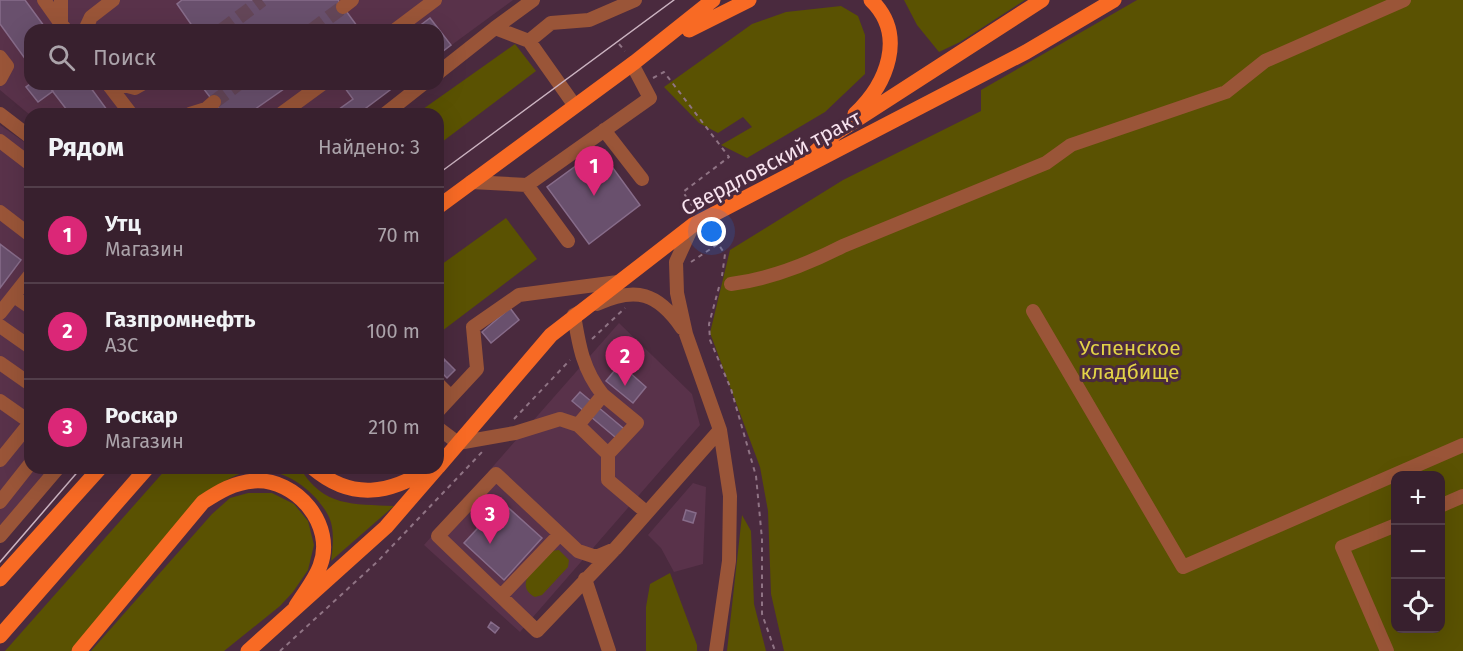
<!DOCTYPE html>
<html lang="ru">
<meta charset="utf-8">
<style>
:root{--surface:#38202e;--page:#432d3a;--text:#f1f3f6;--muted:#aba3aa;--line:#523e4a;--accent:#db2777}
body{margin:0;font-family:"Fira Sans",sans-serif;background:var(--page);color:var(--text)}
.controls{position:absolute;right:18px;bottom:18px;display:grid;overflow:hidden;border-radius:12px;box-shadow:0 6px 24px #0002}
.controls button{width:54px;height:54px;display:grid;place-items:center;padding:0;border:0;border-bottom:2px solid var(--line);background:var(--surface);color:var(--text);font:30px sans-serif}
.you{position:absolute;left:712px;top:232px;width:21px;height:21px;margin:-15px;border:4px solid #fff;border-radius:50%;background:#1a73e8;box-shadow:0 0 0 9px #1a73e833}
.badge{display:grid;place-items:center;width:39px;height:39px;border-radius:50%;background:var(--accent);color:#fff;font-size:20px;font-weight:700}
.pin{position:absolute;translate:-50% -50px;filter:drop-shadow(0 2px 3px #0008)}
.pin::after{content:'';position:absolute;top:32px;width:21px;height:18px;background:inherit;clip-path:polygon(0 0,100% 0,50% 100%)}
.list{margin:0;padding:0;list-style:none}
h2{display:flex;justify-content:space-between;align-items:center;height:78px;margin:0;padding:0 24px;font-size:26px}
h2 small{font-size:20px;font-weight:400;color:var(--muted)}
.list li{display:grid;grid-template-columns:39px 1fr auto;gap:18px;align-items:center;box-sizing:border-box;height:96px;padding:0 24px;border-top:2px solid var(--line)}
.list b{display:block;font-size:22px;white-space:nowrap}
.list p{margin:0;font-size:20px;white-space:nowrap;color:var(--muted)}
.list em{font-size:20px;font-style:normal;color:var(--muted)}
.icon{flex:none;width:33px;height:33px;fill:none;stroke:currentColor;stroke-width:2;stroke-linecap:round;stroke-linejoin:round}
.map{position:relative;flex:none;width:1463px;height:651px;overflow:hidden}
.search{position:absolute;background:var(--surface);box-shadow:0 6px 24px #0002;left:24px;top:24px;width:420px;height:66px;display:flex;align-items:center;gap:15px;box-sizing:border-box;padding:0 21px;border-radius:18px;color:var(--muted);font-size:22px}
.panel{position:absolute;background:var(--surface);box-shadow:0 6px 24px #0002;left:24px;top:108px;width:420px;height:366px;border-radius:18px}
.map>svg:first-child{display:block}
.built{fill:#59324a}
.green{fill:#5a5202;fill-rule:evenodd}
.building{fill:#69506d;stroke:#876c8a;stroke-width:1.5}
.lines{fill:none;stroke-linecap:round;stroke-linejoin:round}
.minor-tunnel{stroke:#644658;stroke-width:14;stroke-dasharray:14 7;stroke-linecap:butt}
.path{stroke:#8f7384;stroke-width:2;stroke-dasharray:4.5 4.5;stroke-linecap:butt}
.minor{stroke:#9a5538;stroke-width:14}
.major{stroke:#f86a24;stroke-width:15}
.tram{stroke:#cbb3c1;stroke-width:1.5}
.labels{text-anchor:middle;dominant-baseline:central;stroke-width:6;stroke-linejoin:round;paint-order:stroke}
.street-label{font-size:21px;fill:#f7e2ee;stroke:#4a2a3e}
.park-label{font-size:21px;fill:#e2d347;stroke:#4a2a3e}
</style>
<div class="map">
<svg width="1463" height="651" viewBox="0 0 1463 651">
<rect width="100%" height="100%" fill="#4a2a3e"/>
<path class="built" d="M0,0h513l-75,55v-25h-408v54h368l-40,30 -328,1 -30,-25z
M0,125l30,21v322h25l-55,63z
M619,323l73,71 8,31 -180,207 -96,-87z
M693,483l13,4 -3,77 -29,8 -13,-24 -13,-13z"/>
<path class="green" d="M904,0h121l-65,42 -21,10 -22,-27z
M1137,0h326v651h-679l-13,-57 -3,-83 -8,-44 -50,-134 20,-83 113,-70 138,-69v-21zM1396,476h44v152h-44z
M841,6l17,10 7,19v39l-40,38 -78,46 -26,-13 31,-18 -9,-10 -25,16 -19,-10 -35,-36 88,-63 34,-12z
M515,44l21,27 -98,74v-31h-22z
M506,218l31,41 -99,75v-67z
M167,468h133c23,39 53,36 94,38l-63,55c2,-14 4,-33 -3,-46 -13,-24 -42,-46 -71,-45 -18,1 -36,13 -50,23l-136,158h-66z
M248,493h24l22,11 14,17 6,24 -6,25 -15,22 -13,14 -56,45h-133l121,-137 18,-16z
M742,515l9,16 3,73 12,47h-39z
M559,550l10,10 -1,7 -26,28 -7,2c-24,-13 5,-34 16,-46z
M670,573l27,72v6h-51v-44l4,-23z"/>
<path class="building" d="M0,0h25l22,30h-17v27l-4,3 -26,-36z
M182,0h156l22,30h-165l-18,-26z
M430,18l21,27 -13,10v-25h-24z
M30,84h17l6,7 -15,11 -12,-15z
M47,84h41l22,30h-40z
M200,84h91l-43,30h-25z
M342,84h56l-40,30h-17l-3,-4 15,-11z
M599,149l41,56 -51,39 -42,-57z
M0,244l21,16 -21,28z
M510,308l9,12 -28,23 -9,-11z
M438,353l7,7 -7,7z
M445,360l10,10 -8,8 -9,-9z
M620,364l26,23 -13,16 -27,-22z
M580,392l49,41 -8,9 -49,-41z
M502,502l40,36 -38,42 -40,-37z
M686,510l10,3 -3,10 -10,-3z
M491,622l8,6 -4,5 -7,-6z"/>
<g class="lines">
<path class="minor-tunnel" d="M222,30l40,-30
M312,30l31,-23
M214,102l24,-18"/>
<path class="path" d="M619,44l6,7
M653,78l11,-6 65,85 -46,35 12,18
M710,232l15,22 -3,22
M691,262l27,-18
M719,287l-10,37 1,16 21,49 25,87 6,63v75l13,37
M592,339l33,-31
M514,419l56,-59
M280,651l97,-89 106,-111"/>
<path class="minor" d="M44,0l17,24
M61,0v24l5,6
M343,7l9,-7
M495,28l38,-28
M85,30l6,-13 22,-17
M395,30l40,-30
M529,41l22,-18 38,-3 46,-20
M0,57l7,9 -7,13
M438,73l57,-45 34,13 46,65
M108,84l23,30
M120,84l15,4 7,-4
M0,114l30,23
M190,114l16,-5 8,-7
M281,114l41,-30
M385,114l38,-30
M604,130l38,49
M0,141l30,23
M471,182l56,3 123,-87 -18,-34
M527,185l41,56
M0,212l30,23
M692,227l-16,35 1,31 9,41 34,96 10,66 -1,65 -13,90
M731,284c39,-5 77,-20 112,-38l203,-83 25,-18 155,-53 39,-31 139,-61
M14,296l16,11
M597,304c39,-18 61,-11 85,24
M1033,311l150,256 280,-122
M0,313l30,-38
M0,326l30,21
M0,363l30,21
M438,384l12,12
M603,395l34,28 -29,31
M0,401l30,21
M438,411l39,-42 -4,-42 46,-32 99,-13
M578,425l30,29v26l38,32
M438,428l20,15 57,-10 45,-14 18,6 25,-30c-20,-25 -24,-49 -29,-80l6,-3
M0,460l30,-37
M0,502l30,-38
M1440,506l23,-10
M0,536l58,-68
M615,549l-19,8 -18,-6 -82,-77 -58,62 99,95 78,-82 105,-119
M585,579l24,72
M501,596l59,-62
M1387,651l-45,-104 54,-22"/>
<path class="major" d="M689,30l60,-30
M855,114c32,-30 52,-79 16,-114
M801,165l35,-32 206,-133
M438,207l197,-145 78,-62
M438,467l113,-132 142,-110 333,-173 88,-52
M313,468c39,33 77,26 117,0
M0,579l100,-111
M0,636l147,-168
M79,651l124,-149c17,-11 30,-19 51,-21 42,-3 82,44 66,85 -5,14 -16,27 -24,40
M248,651l138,-124 51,-59"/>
<path class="tram" d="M438,174l236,-174
M0,562l81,-94"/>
</g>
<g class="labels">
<g class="street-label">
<text transform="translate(771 163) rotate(-28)">Свердловский тракт</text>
</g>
<g class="park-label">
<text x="1130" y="348">Успенское<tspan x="1130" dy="24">кладбище</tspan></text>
</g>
</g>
</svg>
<div class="controls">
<button>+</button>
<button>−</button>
<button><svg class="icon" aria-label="locate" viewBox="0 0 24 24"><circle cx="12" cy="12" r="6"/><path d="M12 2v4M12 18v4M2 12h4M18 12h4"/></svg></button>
</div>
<div class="you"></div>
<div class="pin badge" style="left:594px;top:196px">1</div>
<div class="pin badge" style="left:625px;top:386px">2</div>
<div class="pin badge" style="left:490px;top:544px">3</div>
<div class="search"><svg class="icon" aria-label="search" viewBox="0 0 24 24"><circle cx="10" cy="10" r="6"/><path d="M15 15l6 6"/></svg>Поиск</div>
<section class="panel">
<h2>Рядом<small>Найдено: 3</small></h2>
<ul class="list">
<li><span class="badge">1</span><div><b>Утц</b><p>Магазин</p></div><em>70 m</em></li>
<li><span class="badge">2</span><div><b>Газпромнефть</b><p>АЗС</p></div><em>100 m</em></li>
<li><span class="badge">3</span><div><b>Роскар</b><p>Магазин</p></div><em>210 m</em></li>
</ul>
</section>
</div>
